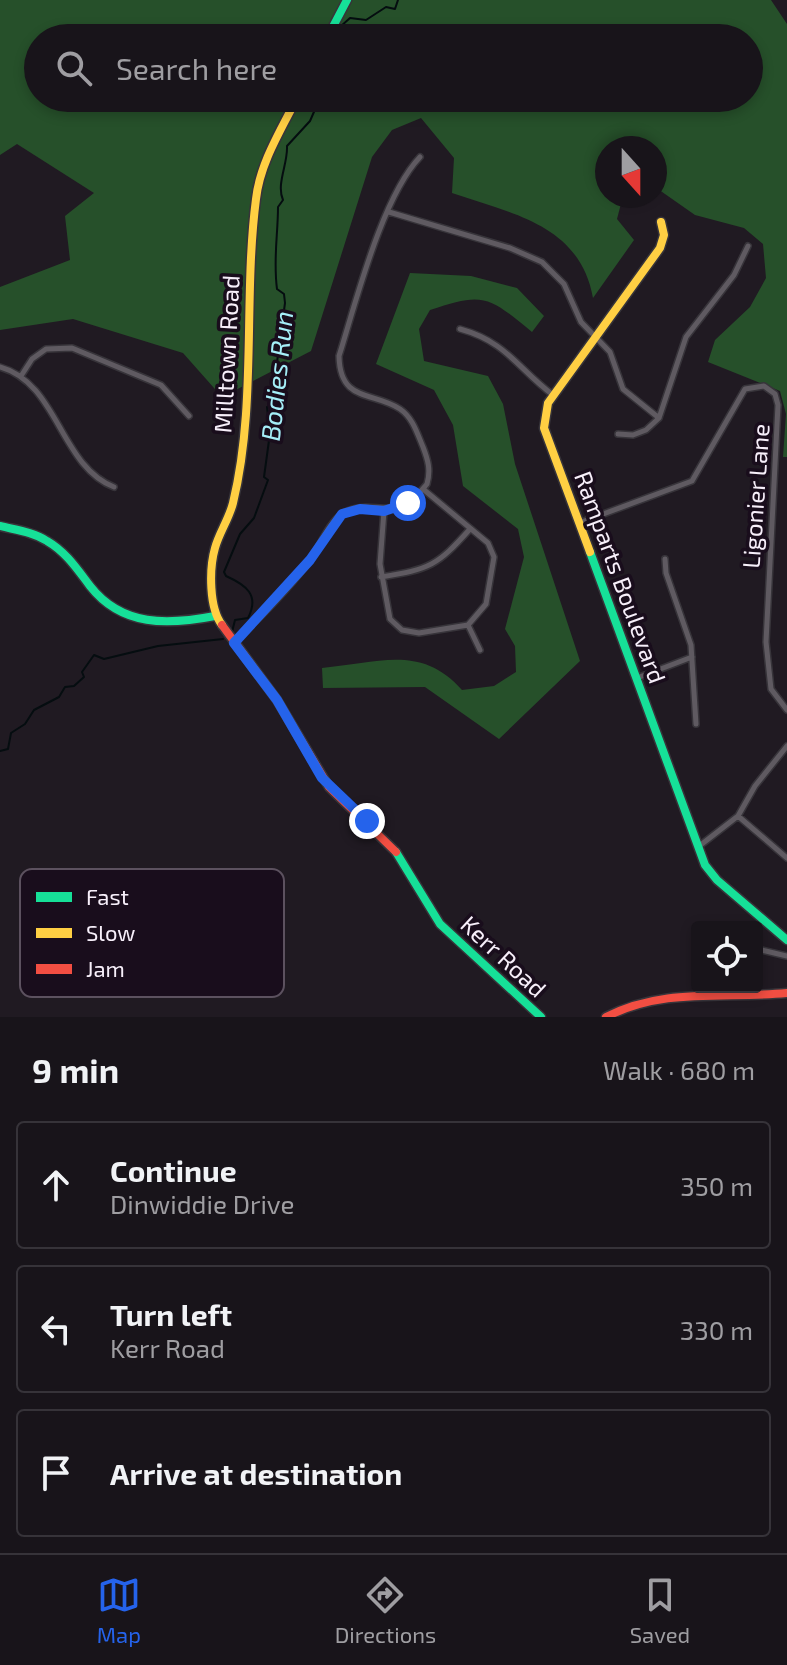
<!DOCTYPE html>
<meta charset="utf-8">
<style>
:root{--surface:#18141a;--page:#211d23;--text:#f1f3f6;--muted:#9f9ea2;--line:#363339;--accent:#2563eb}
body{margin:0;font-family:"Exo 2",sans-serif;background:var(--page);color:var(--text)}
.controls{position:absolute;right:24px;bottom:24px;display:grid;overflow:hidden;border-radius:8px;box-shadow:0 4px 12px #0003}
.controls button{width:72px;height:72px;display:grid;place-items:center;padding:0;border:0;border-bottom:2px solid var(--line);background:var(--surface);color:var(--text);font:40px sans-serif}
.compass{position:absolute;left:595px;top:136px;width:72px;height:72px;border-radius:50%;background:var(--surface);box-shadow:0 4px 12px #0003;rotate:159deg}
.stop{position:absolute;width:24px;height:24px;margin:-18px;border:6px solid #2563eb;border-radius:50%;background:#fff}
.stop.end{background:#2563eb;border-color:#fff;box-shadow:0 2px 8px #0008}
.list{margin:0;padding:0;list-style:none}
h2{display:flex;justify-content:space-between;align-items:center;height:104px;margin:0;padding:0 32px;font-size:34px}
h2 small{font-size:26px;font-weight:400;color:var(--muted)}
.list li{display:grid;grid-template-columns:52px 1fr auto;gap:24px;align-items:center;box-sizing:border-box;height:128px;margin:0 16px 16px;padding:0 16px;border:2px solid var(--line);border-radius:8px}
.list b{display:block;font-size:30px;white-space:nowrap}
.list p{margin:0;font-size:26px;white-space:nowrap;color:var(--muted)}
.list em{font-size:26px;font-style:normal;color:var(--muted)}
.icon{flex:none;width:44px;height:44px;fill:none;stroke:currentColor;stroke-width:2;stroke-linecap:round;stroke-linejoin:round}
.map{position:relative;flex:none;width:787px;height:1017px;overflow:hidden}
.search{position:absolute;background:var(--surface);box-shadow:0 4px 12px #0003;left:24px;right:24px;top:24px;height:88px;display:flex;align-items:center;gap:20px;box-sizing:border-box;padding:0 28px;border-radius:44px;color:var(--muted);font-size:30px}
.sheet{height:536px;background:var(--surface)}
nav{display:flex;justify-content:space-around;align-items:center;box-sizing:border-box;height:112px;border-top:2px solid var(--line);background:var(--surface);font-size:22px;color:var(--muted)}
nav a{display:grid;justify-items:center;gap:4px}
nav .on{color:var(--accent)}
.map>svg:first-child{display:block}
.forest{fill:#26502a;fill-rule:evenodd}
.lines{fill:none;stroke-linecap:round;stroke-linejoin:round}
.stream{stroke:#050d10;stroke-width:2}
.street-casing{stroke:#37343a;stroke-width:8}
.fast-casing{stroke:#37343a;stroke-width:11}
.slow-casing{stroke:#37343a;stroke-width:11}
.jam-casing{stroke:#37343a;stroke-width:11}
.street{stroke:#5f5a61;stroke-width:5}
.fast{stroke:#16e098;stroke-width:8}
.slow{stroke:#ffcf43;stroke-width:8}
.jam{stroke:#f24e42;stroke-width:8}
.route{stroke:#2563eb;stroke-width:10}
.labels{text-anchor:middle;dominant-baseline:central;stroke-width:7;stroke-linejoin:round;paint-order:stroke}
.street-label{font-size:24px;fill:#f7effa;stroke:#190d1c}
.water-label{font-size:26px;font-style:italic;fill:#a5eef8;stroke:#190d1c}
.key{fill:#190d1c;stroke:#5c515f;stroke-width:2}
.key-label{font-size:22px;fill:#f7effa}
</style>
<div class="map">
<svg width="787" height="1017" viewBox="0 0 787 1017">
<rect width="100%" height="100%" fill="#201a22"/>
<path class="forest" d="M0,0h771l16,24v433h-4l3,-43 -6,-23 -72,-29 7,-22 35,-33 16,-29 -3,-34 -19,-16 -49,-13 -40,-28v-39h-48v48h16l-6,23 17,21 -41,58c-13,-73 -80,-84 -141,-105l2,-35 -33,-40 -29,12 -20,27 -61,194 -89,46 -39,-44 -110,-34 -73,11v-43l70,-27 -5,-44 29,-23 -77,-49 -17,11zM38,38h711v60h-711z
M410,273l61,3 46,12 27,28 -12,16c-43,-35 -47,-41 -102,-22l-11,19 5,32 64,15 15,28 12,60 65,197 -81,78 -74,-52 -102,1 -1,-20c57,-5 99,-24 140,22l32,-4 22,-14 -1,-26 -10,-17 19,-72 -6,-28 -55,-43 -10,-61 -19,-35 -58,-26z"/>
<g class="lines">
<path class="stream" d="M340,27l10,-9 16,2 20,-13 9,2 3,-9
M333,38l3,-8
M232,632l3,-12 13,-2c12,-23 -2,-33 -22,-42l-2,-4 16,-38 14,-16 14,-38 -4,-3 6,-44 -3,-26 10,-6 -2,-24 10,-74 -1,-9 -7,-5c-4,-30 1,-54 1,-82l5,-7c-7,-16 5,-36 4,-54l23,-25 10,-23
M0,751l8,-2 3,-16 14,-9 9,-14 25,-13 6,-10 9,-1 10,-9 -2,-5 12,-17 10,4 54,-13 65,-7"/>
<g class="street-casing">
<path id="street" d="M389,212l121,36 32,14 22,22 17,38 29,30 13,37 36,29
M460,329c47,13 57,39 93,66
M0,367c58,16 60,99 114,120
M21,376l11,-17 14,-10 26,-1 89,37 28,31
M618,434l15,1 13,-5 13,-12 27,-81 48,-62 14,-29
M384,511l-4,53 10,55 12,11 17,3 49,-8 18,-21 8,-47 -6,-14 -65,-54
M579,523l113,-42 53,-92 19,-3 11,8 3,11 -12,237 5,47 16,21
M665,559l1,14 25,72 5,79
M381,577c49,-8 56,-11 89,-48
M468,625l12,25
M234,642c27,-25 55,-53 77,-83 9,-13 18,-37 32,-46 31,-17 50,14 84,-29 4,-14 1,-24 -4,-37 -6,-14 -10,-29 -23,-38 -27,-18 -60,-6 -61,-53 17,-54 43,-159 81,-199
M637,678l55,-21
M738,816l49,42
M698,847l40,-31 17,-30 32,-40
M757,949l30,7"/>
</g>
<g class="fast-casing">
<path id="fast" d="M327,38l20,-38
M0,526c16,4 33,6 47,15 19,11 30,28 43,45 32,41 78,39 125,30
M590,552l115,313 12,15 70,60
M396,852l44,72 101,93"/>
</g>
<g class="slow-casing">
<path id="slow" d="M590,552l-46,-124 4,-25 112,-155 4,-13 -3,-13
M222,625c-13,-17 -13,-56 -7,-77 4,-15 14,-29 18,-45 24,-99 10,-204 23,-304 4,-36 25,-69 41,-101"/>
</g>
<g class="jam-casing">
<path id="jam" d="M222,625l55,75 52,87 67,65
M606,1017c58,-30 118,-18 181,-24"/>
</g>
<use href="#street" class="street"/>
<use href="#fast" class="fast"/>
<use href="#slow" class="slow"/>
<use href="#jam" class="jam"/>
</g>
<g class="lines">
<path class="route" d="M367,821l-45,-43 -45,-78 -43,-57 76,-83 32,-46 18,-5 24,2 24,-8"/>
</g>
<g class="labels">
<g class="street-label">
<text transform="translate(226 354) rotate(-87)">Milltown Road</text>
<text transform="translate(755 496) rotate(-86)">Ligonier Lane</text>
<text transform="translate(621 577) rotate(70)">Ramparts Boulevard</text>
<text transform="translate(504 956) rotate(43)">Kerr Road</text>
</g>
<g class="water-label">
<text transform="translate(276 376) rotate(-84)">Bodies Run</text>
</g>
</g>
<rect x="20" y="869" width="264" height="128" rx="12" class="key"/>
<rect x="36" y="892" width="36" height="10" fill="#16e098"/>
<rect x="36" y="928" width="36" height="10" fill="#ffcf43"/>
<rect x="36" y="964" width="36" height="10" fill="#f24e42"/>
<g class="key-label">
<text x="86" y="905">Fast</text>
<text x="86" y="941">Slow</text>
<text x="86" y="977">Jam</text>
</g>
</svg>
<div class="controls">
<button><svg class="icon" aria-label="locate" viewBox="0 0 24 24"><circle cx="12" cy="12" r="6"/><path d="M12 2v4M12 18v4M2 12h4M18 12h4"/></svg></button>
</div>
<svg class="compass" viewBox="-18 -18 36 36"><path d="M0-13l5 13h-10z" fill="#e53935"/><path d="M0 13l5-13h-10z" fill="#9f9ea2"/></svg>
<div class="stop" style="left:408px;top:503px"></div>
<div class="stop end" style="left:367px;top:821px"></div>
<div class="search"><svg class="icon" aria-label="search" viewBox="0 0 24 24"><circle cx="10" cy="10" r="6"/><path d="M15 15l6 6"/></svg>Search here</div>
</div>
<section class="sheet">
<h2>9 min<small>Walk · 680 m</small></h2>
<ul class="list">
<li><svg class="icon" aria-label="ahead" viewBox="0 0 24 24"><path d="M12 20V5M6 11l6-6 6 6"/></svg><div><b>Continue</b><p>Dinwiddie Drive</p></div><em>350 m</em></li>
<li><svg class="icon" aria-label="left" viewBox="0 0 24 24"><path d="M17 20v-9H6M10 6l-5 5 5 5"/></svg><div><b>Turn left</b><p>Kerr Road</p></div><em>330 m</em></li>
<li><svg class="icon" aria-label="arrive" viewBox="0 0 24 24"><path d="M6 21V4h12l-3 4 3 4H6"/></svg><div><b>Arrive at destination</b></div></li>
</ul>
</section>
<nav>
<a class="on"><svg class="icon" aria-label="map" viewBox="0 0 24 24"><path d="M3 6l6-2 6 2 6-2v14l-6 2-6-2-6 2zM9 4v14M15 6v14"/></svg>Map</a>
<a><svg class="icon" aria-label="directions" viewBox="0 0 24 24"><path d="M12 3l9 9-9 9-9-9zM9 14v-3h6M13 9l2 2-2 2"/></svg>Directions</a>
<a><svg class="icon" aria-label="saved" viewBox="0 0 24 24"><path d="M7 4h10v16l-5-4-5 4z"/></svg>Saved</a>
</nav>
